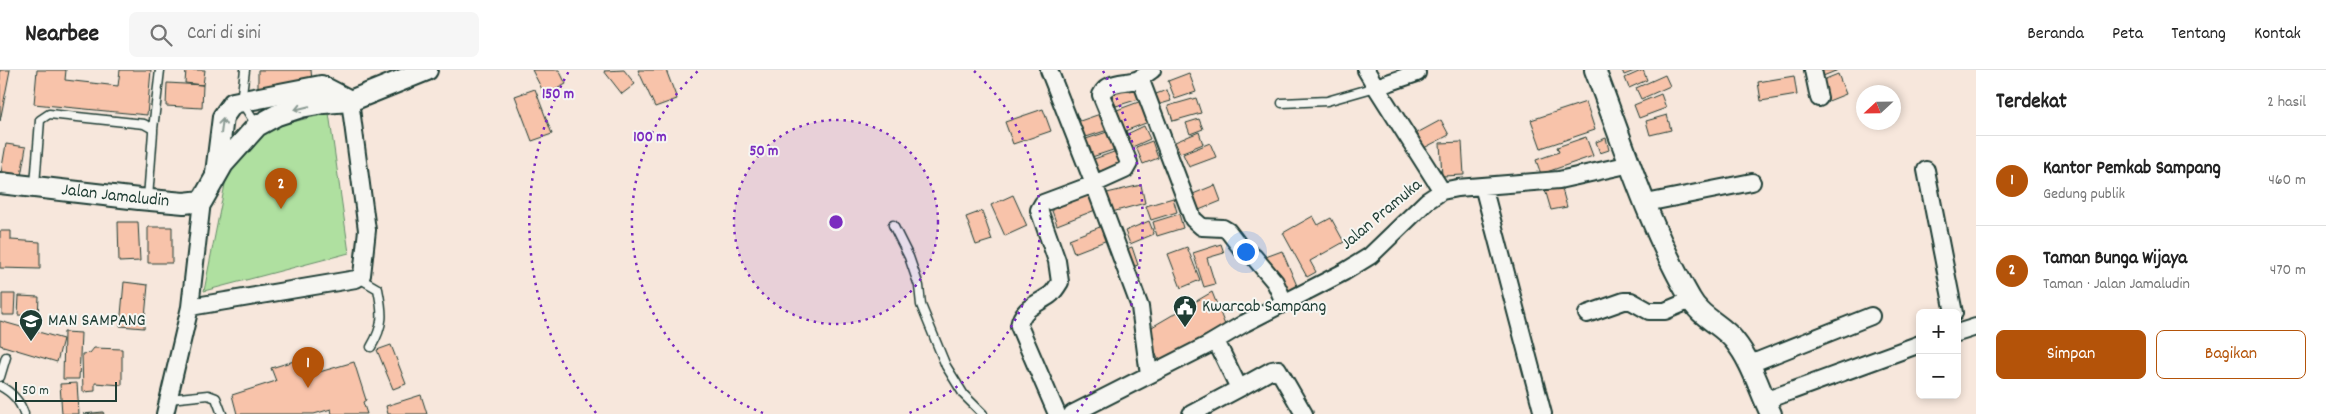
<!DOCTYPE html>
<html lang="id">
<meta charset="utf-8">
<style>
:root{--surface:#fff;--page:#f6f6f6;--text:#222;--muted:#767676;--line:#e0e0e0;--accent:#b45309}
body{margin:0;font-family:Dekko,sans-serif;background:var(--page);color:var(--text)}
.controls{position:absolute;right:15px;bottom:15px;display:grid;overflow:hidden;border-radius:8px;box-shadow:0 2px 8px #0003}
.controls button{width:45px;height:45px;display:grid;place-items:center;padding:0;border:0;border-bottom:1px solid var(--line);background:var(--surface);color:var(--text);font:25px sans-serif}
.compass{position:absolute;left:1856px;top:15px;width:45px;height:45px;border-radius:50%;background:var(--surface);box-shadow:0 2px 8px #0003;rotate:248deg}
.scale{position:absolute;left:15px;bottom:12px;width:102px;box-sizing:border-box;padding-left:5px;border:2px solid #1f3d34;border-top:0;font-size:14px;line-height:18px;white-space:nowrap;color:#1f3d34;-webkit-text-stroke:4px #f6f6f2;paint-order:stroke}
.you{position:absolute;left:1245px;top:181px;width:18px;height:18px;margin:-12px;border:4px solid #fff;border-radius:50%;background:#1a73e8;box-shadow:0 0 0 8px #1a73e833}
.badge{display:grid;place-items:center;width:32px;height:32px;border-radius:50%;background:var(--accent);color:#fff;font-size:16px;font-weight:700}
.pin{position:absolute;translate:-50% -41px;filter:drop-shadow(0 1px 2px #0008)}
.pin::after{content:'';position:absolute;top:26px;width:18px;height:15px;background:inherit;clip-path:polygon(0 0,100% 0,50% 100%)}
.list{margin:0;padding:0;list-style:none}
h2{display:flex;justify-content:space-between;align-items:center;height:65px;margin:0;padding:0 20px;font-size:21px}
h2 small{font-size:16px;font-weight:400;color:var(--muted)}
.list li{display:grid;grid-template-columns:32px 1fr auto;gap:15px;align-items:center;box-sizing:border-box;height:90px;padding:0 20px;border-top:1px solid var(--line)}
.list b{display:block;font-size:19px;white-space:nowrap}
.list p{margin:0;font-size:16px;white-space:nowrap;color:var(--muted)}
.list em{font-size:16px;font-style:normal;color:var(--muted)}
.actions{display:flex;gap:10px;padding:15px 20px}
.actions a{flex:1;padding:11px 0;border:1px solid var(--accent);border-radius:8px;text-align:center;font-size:18px;color:var(--accent)}
.actions .main{background:var(--accent);color:#fff}
.icon{flex:none;width:28px;height:28px;fill:none;stroke:currentColor;stroke-width:2;stroke-linecap:round;stroke-linejoin:round}
.map{position:relative;flex:none;width:1976px;height:344px;overflow:hidden}
header{display:flex;align-items:center;gap:30px;box-sizing:border-box;height:70px;padding:0 25px;background:var(--surface);border-bottom:1px solid var(--line)}
header strong{font-size:24px}
nav{display:flex;gap:28px;margin-inline-start:auto;font-size:18px}
.search{width:350px;height:45px;background:var(--page);display:flex;align-items:center;gap:12px;box-sizing:border-box;padding:0 18px;border-radius:8px;color:var(--muted);font-size:19px}
main{display:flex}
aside{flex:1;background:var(--surface)}
.map>svg:first-child{display:block}
.green{fill:#afe0a0;stroke:#678e6a}
.building{fill:#f8c3aa;stroke:#1f3d34}
.lines{fill:none;stroke-linecap:round;stroke-linejoin:round}
.service-casing{stroke:#1f3d34;stroke-width:11}
.minor-casing{stroke:#1f3d34;stroke-width:20}
.tertiary-casing{stroke:#1f3d34;stroke-width:24}
.service{stroke:#f6f6f2;stroke-width:8}
.minor{stroke:#f6f6f2;stroke-width:16}
.tertiary{stroke:#f6f6f2;stroke-width:20}
.oneway{stroke:#8a9a93}
.ring{fill:none;stroke:#7b2cbf;stroke-width:2.5;stroke-dasharray:2.5 5}
.labels{text-anchor:middle;dominant-baseline:central;stroke-width:4;stroke-linejoin:round;paint-order:stroke}
.street-label{font-size:18px;fill:#1f3d34;stroke:#f6f6f2}
.poi-label{font-size:18px;fill:#1f3d34;stroke:#f6f6f2;text-anchor:start}
.centre{fill:#7b2cbf;stroke:#f6f6f2;stroke-width:2.5}
.ring-label{font-size:15px;text-anchor:middle;font-weight:bold;fill:#7b2cbf;stroke:#f6f6f2;stroke-width:4;stroke-linejoin:round;paint-order:stroke}
</style>
<header>
<strong>Nearbee</strong>
<div class="search"><svg class="icon" aria-label="search" viewBox="0 0 24 24"><circle cx="10" cy="10" r="6"/><path d="M15 15l6 6"/></svg>Cari di sini</div>
<nav><a>Beranda</a><a>Peta</a><a>Tentang</a><a>Kontak</a></nav>
</header>
<main>
<div class="map">
<svg width="1976" height="344" viewBox="0 0 1976 344">
<rect width="100%" height="100%" fill="#f7e7dc"/>
<filter id="ink" filterUnits="userSpaceOnUse"><feTurbulence type="fractalNoise" baseFrequency=".02" numOctaves="2"/><feDisplacementMap in="SourceGraphic" scale="10" xChannelSelector="R" yChannelSelector="G"/><feConvolveMatrix kernelMatrix="1 2 1 2 8 2 1 2 1" color-interpolation-filters="sRGB"/></filter>
<g filter="url(#ink)">
<path class="green" d="M329,43l20,140 -145,38 25,-127 27,-33z"/>
<path class="building" d="M0,0h10l-10,51z
M37,0h29l-1,10 53,6 2,-16h31l-4,45 -113,-11z
M186,0h19l-2,15 -18,-2z
M258,0h53l1,12 -54,8z
M532,0h27l7,14 -21,11z
M624,0l11,14 -13,10 -18,-23z
M638,0h28l11,29 -22,8z
M1622,0h15l-13,5z
M1643,0l4,10 -18,8 -4,-10z
M1820,0h18l-15,6z
M1189,3l7,19 -21,7 -7,-18z
M1838,4l8,20 -20,8 -8,-20z
M1665,5l5,11 -29,13 -5,-11z
M1794,6l3,19 -36,6 -3,-19z
M167,13l36,2 -1,23 -36,-2z
M1134,16l5,13 -23,7 -5,-12z
M535,19l17,45 -20,7 -17,-45z
M1167,20l4,11 -14,4 -4,-10z
M1661,24l5,14 -27,10 -5,-13z
M1196,28l5,15 -28,8 -5,-15z
M1144,30l7,21 -26,10 -8,-21z
M1586,32l9,28 -54,18 -10,-28z
M1043,39l8,22 -38,13 -8,-22z
M1106,42l5,17 -28,9 -6,-16z
M1667,45l4,15 -21,5 -4,-14z
M1199,49l4,10 -13,5 -4,-11z
M1441,50l8,15 -25,13 -7,-15z
M1144,56l6,13 -20,9 -5,-13z
M1110,61l6,18 -27,9 -6,-18z
M1199,62l4,12 -23,9 -5,-11z
M1586,67l7,19 -52,18 -5,-14 23,-8 -2,-5z
M1606,68l3,12 -9,3 -4,-11z
M1152,71l6,17 -15,6 -7,-17z
M1462,72l2,33 -22,1 -2,-33z
M1210,73l6,14 -27,10 -6,-13z
M6,74l20,3 -5,29 -20,-3z
M1117,81l5,12 -27,10 -4,-13z
M1560,112l7,25 -16,3 -7,-24z
M1141,115l4,18 -33,9 -5,-19z
M1215,115l6,16 -22,9 -6,-16z
M1090,120l8,19 -41,16 -7,-20z
M1013,125l14,31 -22,10 -14,-31z
M1173,128l4,14 -26,8 -5,-14z
M982,141l10,29 -16,5 -10,-28z
M1179,144l4,14 -26,8 -4,-14z
M1313,146l5,9 13,-7 13,24 -34,19 6,11 -9,5 -24,-44z
M1149,151l5,13 -24,10 -5,-13z
M118,152h20l2,39 -21,1z
M1105,155l5,14 -36,14 -5,-14z
M148,157h24v36h-24z
M0,161h11v9l29,2v27l-40,-1z
M1221,174l3,9 -17,5 8,26 -11,3 -11,-34z
M1132,177l6,18 -9,3 -5,-18z
M1187,177l13,33 -19,8 -13,-34z
M1282,181l16,37 -10,4 -8,-19 -9,3 -8,-18z
M124,212l24,3 -4,43 -24,-2z
M1212,222l13,33 -66,36 -14,-30z
M2,224h13l-1,21h-12z
M19,226l20,1 -1,19 -20,-1z
M0,251l63,18 -6,23 -57,-17z
M64,262l17,1 -2,46h-16z
M391,275l15,39 -13,5 -16,-39z
M94,278l28,1v36l-27,-2v8l-12,1 -1,-38 8,-1z
M304,288l5,17 45,-13 12,38 -3,2 4,12h-35l-1,-5 -17,5h-77l-5,-19 44,-14 -5,-13z
M77,313l2,31h-17l-2,-30z
M421,325l6,19h-39l-2,-8z
M103,342l1,2h-21z"/>
<g class="lines">
<g class="service-casing">
<path id="service" d="M245,0l-4,31 16,25
M1282,33l45,-2 49,-14
M153,59l7,-59
M35,115l5,-65 9,-6 95,10 9,5v3l-5,66
M893,155l16,32 10,29 2,19 25,61 18,29 19,19
M359,208l19,11c5,25 6,36 -7,58
M0,307l6,-20
M0,316c13,7 20,15 24,28
M169,329l39,-4 8,3 6,16"/>
</g>
<g class="minor-casing">
<path id="minor" d="M1049,0l45,114 -51,19 -4,7 18,51 3,21c-3,5 -6,10 -10,13 -14,10 -28,13 -31,31l38,88
M1366,0l10,17
M1813,0l6,28
M1417,3l-41,14 66,104
M1140,8l53,141 9,8 21,1 5,3 13,17 13,9 21,25 9,20
M1926,100l28,143
M1483,116l60,228
M1646,133l106,-21
M190,237l166,-28 6,-4 5,-45 -17,-129
M1587,244l37,-13h7l18,10h16l26,-11
M1957,263l19,-6
M1216,271l21,43 5,3 3,-2 27,-15 6,-1 26,45
M1750,294l121,-48
M1149,305l-9,-68 -46,-123 31,-14 4,-7 -28,-68c7,-16 27,-10 40,-17 4,-2 7,-6 11,-8
M1764,331l156,-57
M165,344l25,-107 12,-106
M1072,344l136,-69 37,-22 99,-51 26,-16 57,-55 15,-10 15,-3 102,-8 72,-16
M1191,344l51,-27"/>
</g>
<g class="tertiary-casing">
<g id="tertiary">
<path d="M1595,0c29,76 54,157 95,228 10,19 31,26 44,42 18,22 25,49 37,74"/>
<path d="M216,103l7,-56 10,-14 88,-17 29,15"/>
<path id="s1" d="M0,113l139,16 45,4 18,-2 21,-37 34,-38 20,-11 24,-8 23,-4 26,-2 77,-31"/>
</g>
</g>
<use href="#service" class="service"/>
<use href="#minor" class="minor"/>
<use href="#tertiary" class="tertiary"/>
</g>
<defs><path id="oneway-shaft" d="M-6 0H5M1.5-3L5.5 0L1.5 3" fill="none" stroke-width="1.6" stroke-linecap="round" stroke-linejoin="round" transform="scale(1.25)"/></defs>
<g class="oneway">
<use href="#oneway-shaft" transform="translate(302 38) rotate(166)"/>
<use href="#oneway-shaft" transform="translate(222 56) rotate(-83)"/>
</g>
</g>
<circle cx="836" cy="152" r="102" fill="#7b2cbf" fill-opacity=".12"/>
<g class="ring">
<circle cx="836" cy="152" r="102"/>
<path d="M763 343A205 205 0 0 1 698 1M974 1A205 205 0 0 1 909 343"/>
<path d="M596 343A307 307 0 0 1 569 1M1103 1A307 307 0 0 1 1076 343"/>
</g>
<defs>
<g id="civic-pin" transform="scale(1.25)"><path d="M0 17L-7.5 6A9.5 9.5 0 1 1 7.5 6Z" fill="#1f3d34" stroke="#f6f6f2"/><path d="M-.6-6.5H3V-4.5H.6V-3L4-1V1h2V6H-6V1h2V-1L-.6-3ZM-1.2 2.5V6h2.4V2.5Z" fill="#fff"/></g>
<g id="school-pin" transform="scale(1.25)"><path d="M0 17L-7.5 6A9.5 9.5 0 1 1 7.5 6Z" fill="#1f3d34" stroke="#f6f6f2"/><path d="M0-5L7-2L0 1L-7-2ZM-4 1L0 2.5L4 1V4Q0 6-4 4Z" fill="#fff"/></g>
</defs>
<g fill-rule="evenodd">
<use href="#civic-pin" x="1185" y="237"/>
<use href="#school-pin" x="31" y="251"/>
</g>
<g class="labels">
<g class="street-label">
<text stroke="none"><textPath href="#s1" startOffset="116">Jalan Jamaludin</textPath></text>
<text transform="translate(1382 145) rotate(-40)">Jalan Pramuka</text>
</g>
<g class="poi-label">
<text x="1202" y="237">Kwarcab Sampang</text>
<text x="48" y="251">MAN SAMPANG</text>
</g>
</g>
<circle cx="836" cy="152" r="8" class="centre"/>
<g class="ring-label">
<text x="558" y="28">150 m</text>
<text x="650" y="71">100 m</text>
<text x="764" y="85">50 m</text>
</g>
</svg>
<div class="controls">
<button>+</button>
<button>−</button>
</div>
<svg class="compass" viewBox="-18 -18 36 36"><path d="M0-13l5 13h-10z" fill="#e53935"/><path d="M0 13l5-13h-10z" fill="#767676"/></svg>
<div class="scale">50 m</div>
<div class="you"></div>
<div class="pin badge" style="left:308px;top:318px">1</div>
<div class="pin badge" style="left:281px;top:139px">2</div>
</div>
<aside>
<h2>Terdekat<small>2 hasil</small></h2>
<ul class="list">
<li><span class="badge">1</span><div><b>Kantor Pemkab Sampang</b><p>Gedung publik</p></div><em>460 m</em></li>
<li><span class="badge">2</span><div><b>Taman Bunga Wijaya</b><p>Taman · Jalan Jamaludin</p></div><em>470 m</em></li>
</ul>
<div class="actions"><a class="main">Simpan</a><a>Bagikan</a></div>
</aside>
</main>
